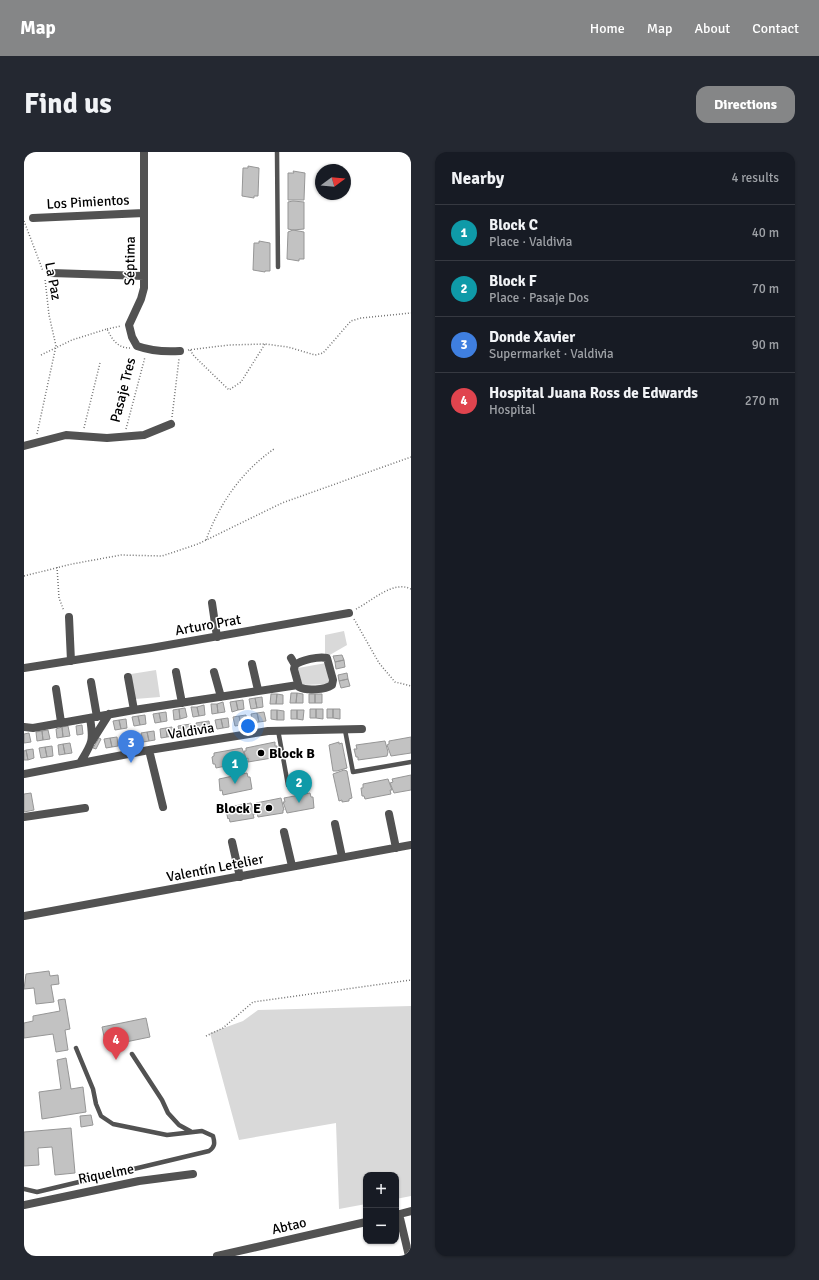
<!DOCTYPE html>
<meta charset="utf-8">
<style>
:root{--surface:#171b24;--page:#242831;--text:#f1f3f6;--muted:#9ea1a6;--line:#363941;--accent:#858687}
body{margin:0;font-family:Signika,sans-serif;background:var(--page);color:var(--text)}
.controls{position:absolute;right:12px;bottom:12px;display:grid;overflow:hidden;border-radius:8px;box-shadow:0 1px 3px #0004}
.controls button{width:36px;height:36px;display:grid;place-items:center;padding:0;border:0;border-bottom:1px solid var(--line);background:var(--surface);color:var(--text);font:20px sans-serif}
.compass{position:absolute;left:291px;top:12px;width:36px;height:36px;border-radius:50%;background:var(--surface);box-shadow:0 1px 3px #0004;rotate:74deg}
.you{position:absolute;left:224px;top:574px;width:14px;height:14px;margin:-10px;border:3px solid #fff;border-radius:50%;background:#1a73e8;box-shadow:0 0 0 6px #1a73e833}
.badge{display:grid;place-items:center;width:26px;height:26px;border-radius:50%;background:var(--accent);color:#fff;font-size:13px;font-weight:700}
.pin{position:absolute;translate:-50% -33px;filter:drop-shadow(0 1px 2px #0008)}
.pin::after{content:'';position:absolute;top:21px;width:14px;height:12px;background:inherit;clip-path:polygon(0 0,100% 0,50% 100%)}
.list{margin:0;padding:0;list-style:none}
h2{display:flex;justify-content:space-between;align-items:center;height:52px;margin:0;padding:0 16px;font-size:17px}
h2 small{font-size:13px;font-weight:400;color:var(--muted)}
.list li{display:grid;grid-template-columns:26px 1fr auto;gap:12px;align-items:center;box-sizing:border-box;height:56px;padding:0 16px;border-top:1px solid var(--line)}
.list b{display:block;font-size:15px;white-space:nowrap}
.list p{margin:0;font-size:13px;white-space:nowrap;color:var(--muted)}
.list em{font-size:13px;font-style:normal;color:var(--muted)}
.map{position:relative;flex:none;width:387px;height:1104px;overflow:hidden;border-radius:12px}
header{display:flex;align-items:center;gap:24px;box-sizing:border-box;height:56px;padding:0 20px;background:var(--accent);color:#fff}
header strong{font-size:19px}
nav{display:flex;gap:22px;margin-inline-start:auto;font-size:14px}
.intro{display:flex;align-items:center;justify-content:space-between;box-sizing:border-box;height:96px;padding:0 24px}
h1{margin:0;font-size:28px}
.button{padding:10px 18px;border-radius:12px;background:var(--accent);color:#fff;font-size:14px;font-weight:700}
main{display:flex;gap:24px;padding:0 24px}
aside{flex:1;background:var(--surface);border-radius:12px;box-shadow:0 1px 3px #0004}
.map>svg:first-child{display:block}
.green{fill:#d9d9d9}
.building{fill:#c2c2c2;stroke:#969696}
.lines{fill:none;stroke-linecap:round;stroke-linejoin:round}
.path{stroke:#747474;stroke-width:1.5;stroke-dasharray:1 2;stroke-linecap:butt}
.service{stroke:#525252;stroke-width:4.5}
.minor{stroke:#525252;stroke-width:8}
.poi-dot{fill:#000;stroke:#fff;stroke-width:1.5}
.labels{text-anchor:middle;dominant-baseline:central;stroke-width:3;stroke-linejoin:round;paint-order:stroke}
.street-label{font-size:14px;fill:#000;stroke:#fff}
.poi-label{font-size:14px;font-weight:bold;fill:#000;stroke:#fff;text-anchor:start}
</style>
<header>
<strong>Map</strong>
<nav><a>Home</a><a>Map</a><a>About</a><a>Contact</a></nav>
</header>
<div class="intro"><h1>Find us</h1><a class="button">Directions</a></div>
<main>
<div class="map">
<svg width="387" height="1104" viewBox="0 0 387 1104">
<rect width="100%" height="100%" fill="#fff"/>
<path class="green" d="M320,479l3,14 -19,11 -3,-1v-20z
M302,511l3,21 -27,1 -4,-17z
M132,518l4,27 -25,2 -4,-25z
M387,854v190l-15,3v-24h-30v29l-27,5 -3,-86 -97,17 -29,-107 33,-12 15,-11z"/>
<path class="building" d="M224,14l11,2 -1,28h-4v2l-12,-2 1,-28h5z
M269,19l12,2 -1,27h-16v-27h6z
M269,49l11,1v27l-11,1 -5,-1v-27z
M269,78l11,2v27h-5v2l-12,-2 1,-27z
M235,89l11,2v28h-5v1l-12,-2 1,-27h5z
M318,503l2,5 -9,2 -2,-6z
M320,508l1,7 -9,2 -1,-7z
M323,521l1,6 -9,2 -1,-6z
M324,527l2,7 -9,2 -2,-7z
M267,541h6l-1,10h-6z
M273,541l6,1v9h-7z
M247,542h6l-1,10h-6z
M253,542l6,1v9h-7z
M285,542h6v9h-6z
M291,542h7v9h-7z
M238,545l1,10 -6,1 -2,-10z
M231,546l2,10 -6,1 -2,-10z
M219,548l1,9 -6,1 -2,-9z
M212,549l2,9 -6,2 -2,-10z
M199,550l2,10 -7,1 -1,-9z
M187,552h6l1,9 -6,1z
M180,553l1,10 -6,1 -2,-9z
M167,555h6l2,9 -6,1z
M161,556l2,9 -7,2 -1,-10z
M155,557l1,10 -6,1 -1,-10z
M286,557h6v9h-6z
M292,557h7v10l-7,-1z
M303,557h6v9h-6z
M309,557h7v10l-7,-1z
M247,558h6v10l-6,-1z
M253,558l7,1v9h-7z
M267,558h6v9h-6z
M273,558h7l-1,10 -6,-1z
M142,560l1,9 -6,1 -2,-9z
M240,560l2,9 -7,1 -2,-9z
M135,561l2,9 -6,1 -2,-9z
M233,561l2,9 -6,1 -2,-9z
M121,563l1,9 -6,1 -2,-9z
M222,563l1,9 -6,1 -2,-9z
M114,564l2,9 -6,1 -2,-9z
M215,564l2,9 -6,1 -2,-9z
M204,566l1,9 -6,1 -2,-9z
M102,567l1,9 -6,1 -2,-9z
M197,567l2,9 -6,1 -2,-9z
M95,568l2,9 -6,1 -2,-9z
M185,569l1,9 -6,1 -2,-9z
M178,570l2,9 -6,1 -2,-9z
M167,572l1,9 -6,1 -2,-9z
M58,573l1,9 -6,1 -1,-9z
M160,573l2,9 -6,1 -2,-9z
M44,574l2,10 -7,1 -1,-10z
M38,575l1,10 -6,1 -1,-9z
M148,575l2,9 -7,1 -1,-9z
M142,576l1,9 -6,1 -1,-9z
M24,578l2,9 -7,1 -1,-9z
M18,579l1,9 -6,1 -1,-9z
M130,579l1,9 -6,1 -2,-9z
M123,580l2,9 -6,1 -2,-9z
M5,581l2,9 -7,1v-9z
M112,582l1,9 -6,1 -2,-9z
M105,583l2,9 -6,1 -2,-9z
M93,585l1,9 -6,1 -2,-9z
M387,585v16l-20,3 -4,-11 2,-1v-3z
M75,586l2,1 -5,10 -3,-1z
M86,586l2,9 -6,1 -2,-9z
M361,589l3,11 -1,4 -29,4v-3h-2l-2,-8h3l-1,-4z
M251,590v4h2l1,11 -30,5v-4l-2,1 -2,-8h2v-3z
M315,590v2l3,-1 5,25 -10,3h-4l-4,-26z
M46,591l2,10 -7,1 -2,-10z
M39,592l2,10 -6,1 -1,-10z
M28,594l1,10 -6,1 -2,-10z
M21,595l2,10 -6,1 -2,-10z
M218,596l4,11 -1,3 -29,6 -1,-4h-2l-1,-7 2,-1v-3z
M9,597l1,9 -6,2 -2,-10z
M2,598l2,10h-4v-9z
M320,618l3,1 5,27 -3,1v2l-7,1v-2l-3,1 -6,-27z
M223,621l1,4h2l2,12 -29,6 -1,-5 -2,1 -1,-12z
M387,623v15l-17,3 -4,-10 3,-1 -1,-3z
M364,627l4,11h-2l1,4 -26,5 -1,-3h-2l-1,-8h2v-4z
M7,641l3,17 -10,2v-18z
M286,641l1,4h2l1,11 -27,5 -4,-11h2l-1,-4z
M257,646l3,12h-1v3l-25,4 -1,-4 -2,1 -2,-8h3v-3z
M227,651l4,11h-2l1,4 -24,4 -1,-4 -1,1 -2,-8h3l-1,-4z
M25,819l1,5 8,-1 1,9 -8,1 3,17 -18,2 -2,-16 -10,1 2,-15z
M41,847l5,30 -5,1 3,20 -12,2 -3,-18 -29,4v-15l9,-2v-5l27,-5 -2,-11z
M122,866l4,19 -44,9 -4,-19z
M42,906l5,31 12,-2 3,25 -44,7 -3,-27 22,-3 -4,-29z
M67,963l2,10 -12,2 -1,-11z
M47,976l4,45 -20,2 -3,-28 -14,1 1,17 -15,1v-34z"/>
<g class="lines">
<path class="path" d="M0,69l19,50
M83,177l14,-3
M164,198l41,-5 36,-1 23,3 27,8 8,-2 28,-32 10,-3 50,-5
M166,198l4,6 35,34 12,-8 24,-38
M17,203l31,-15 35,-11c5,10 10,19 23,19
M148,265l7,-58
M60,276l16,-65
M102,277l19,-72
M13,282l19,-88 -7,-31 -4,-36
M182,388c14,-37 35,-68 68,-91
M33,415l2,31 5,13
M0,424l48,-12 49,-9 41,1 36,-12 84,-41 129,-46
M332,457c16,-8 37,-29 55,-20
M330,467l25,44 16,19 16,4
M182,884l17,-8 30,-26 158,-22"/>
<path class="service" d="M253,0l1,115
M254,578l10,55
M321,578l8,42 58,-10
M108,902l30,46 6,13 11,12 11,6
M0,1037l13,3 172,-41c6,-4 6,-8 4,-15l-11,-5 -35,4 -54,-11 -12,-8 -5,-12 -3,-15 -17,-41"/>
<path class="minor" d="M120,0v136l-3,11 -12,26 3,12 5,9c14,5 28,6 43,5
M9,66l111,-5
M27,121l93,3
M0,294l42,-11 41,3 37,-3 27,-11
M188,451l5,34
M45,465l2,44
M267,506l4,7 -1,4 5,18c7,4 26,3 33,-2l1,-5 -6,-22c-8,-2 -26,2 -32,7
M228,512l6,26
M0,516l127,-20 198,-35
M152,520l6,31
M190,520l7,25
M104,525l6,33
M67,530l6,35
M32,537l5,33
M0,575l9,1 101,-18 164,-25
M68,589l17,-27
M125,598l14,57
M56,611c12,-20 14,-21 10,-45
M0,622l125,-24 119,-19 94,-2
M365,662l7,34
M0,665l61,-9
M311,672l7,33
M260,680l8,34
M208,690l8,35
M0,764l387,-71
M0,1053l115,-24 54,-7
M375,1062l10,42
M372,1063l15,-4
M193,1104l149,-34"/>
</g>
<g class="poi-dot">
<circle cx="237" cy="601" r="4"/>
<circle cx="245" cy="656" r="4"/>
</g>
<g class="labels">
<g class="street-label">
<text transform="translate(64 50) rotate(-3)">Los Pimientos</text>
<text transform="translate(106 109) rotate(-89)">Séptima</text>
<text transform="translate(29 129) rotate(79)">La Paz</text>
<text transform="translate(99 238) rotate(-76)">Pasaje Tres</text>
<text transform="translate(184 473) rotate(-10)">Arturo Prat</text>
<text transform="translate(167 579) rotate(-9)">Valdivia</text>
<text transform="translate(191 716) rotate(-11)">Valentín Letelier</text>
<text transform="translate(82 1022) rotate(-11)">Riquelme</text>
<text transform="translate(265 1074) rotate(-13)">Abtao</text>
</g>
<g class="poi-label">
<text x="245" y="601">Block B</text>
<text x="237" y="656" text-anchor="end">Block E</text>
</g>
</g>
</svg>
<div class="controls">
<button>+</button>
<button>−</button>
</div>
<svg class="compass" viewBox="-18 -18 36 36"><path d="M0-13l5 13h-10z" fill="#e53935"/><path d="M0 13l5-13h-10z" fill="#9ea1a6"/></svg>
<div class="you"></div>
<div class="pin badge" style="left:211px;top:632px;background:#0f9aa8">1</div>
<div class="pin badge" style="left:275px;top:651px;background:#0f9aa8">2</div>
<div class="pin badge" style="left:107px;top:611px;background:#3f7fe0">3</div>
<div class="pin badge" style="left:92px;top:908px;background:#e0444e">4</div>
</div>
<aside>
<h2>Nearby<small>4 results</small></h2>
<ul class="list">
<li><span class="badge" style="background:#0f9aa8">1</span><div><b>Block C</b><p>Place · Valdivia</p></div><em>40 m</em></li>
<li><span class="badge" style="background:#0f9aa8">2</span><div><b>Block F</b><p>Place · Pasaje Dos</p></div><em>70 m</em></li>
<li><span class="badge" style="background:#3f7fe0">3</span><div><b>Donde Xavier</b><p>Supermarket · Valdivia</p></div><em>90 m</em></li>
<li><span class="badge" style="background:#e0444e">4</span><div><b>Hospital Juana Ross de Edwards</b><p>Hospital</p></div><em>270 m</em></li>
</ul>
</aside>
</main>
